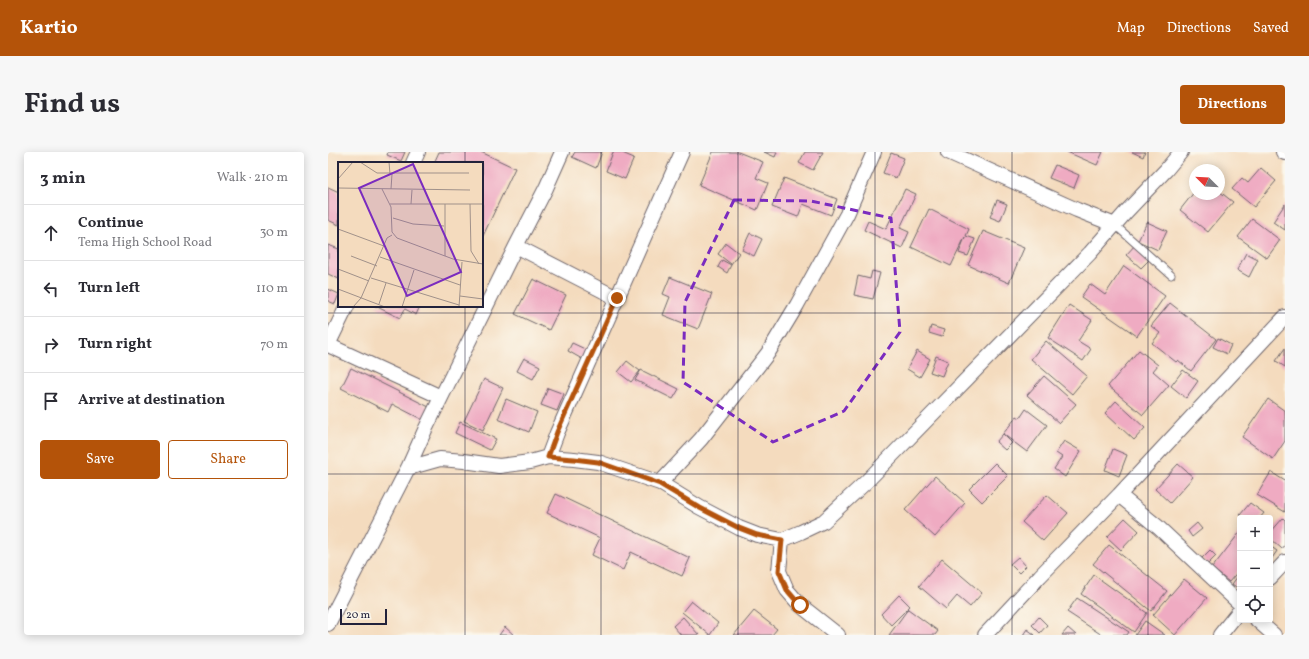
<!DOCTYPE html>
<meta charset="utf-8">
<style>
:root{--surface:#fff;--page:#f7f7f7;--text:#2b2b33;--muted:#7c7c81;--line:#e1e1e2;--accent:#b45309}
body{margin:0;font-family:Vollkorn,serif;background:var(--page);color:var(--text)}
.controls{position:absolute;right:12px;bottom:12px;display:grid;overflow:hidden;border-radius:4px;box-shadow:0 2px 10px #0003}
.controls button{width:36px;height:36px;display:grid;place-items:center;padding:0;border:0;border-bottom:1px solid var(--line);background:var(--surface);color:var(--text);font:20px sans-serif}
.compass{position:absolute;left:861px;top:12px;width:36px;height:36px;border-radius:50%;background:var(--surface);box-shadow:0 2px 10px #0003;rotate:294deg}
.scale{position:absolute;left:12px;bottom:10px;width:47px;box-sizing:border-box;padding-left:4px;border:2px solid #22223b;border-top:0;font-size:11px;line-height:14px;white-space:nowrap;color:#22223b;-webkit-text-stroke:3px #fbf7ec;paint-order:stroke}
.stop{position:absolute;width:12px;height:12px;margin:-9px;border:3px solid #b45309;border-radius:50%;background:#fff}
.stop.end{background:#b45309;border-color:#fff;box-shadow:0 1px 4px #0008}
.list{margin:0;padding:0;list-style:none}
h2{display:flex;justify-content:space-between;align-items:center;height:52px;margin:0;padding:0 16px;font-size:17px}
h2 small{font-size:13px;font-weight:400;color:var(--muted)}
.list li{display:grid;grid-template-columns:26px 1fr auto;gap:12px;align-items:center;box-sizing:border-box;height:56px;padding:0 16px;border-top:1px solid var(--line)}
.list b{display:block;font-size:15px;white-space:nowrap}
.list p{margin:0;font-size:13px;white-space:nowrap;color:var(--muted)}
.list em{font-size:13px;font-style:normal;color:var(--muted)}
.actions{display:flex;gap:8px;padding:12px 16px}
.actions a{flex:1;padding:9px 0;border:1px solid var(--accent);border-radius:4px;text-align:center;font-size:14px;color:var(--accent)}
.actions .main{background:var(--accent);color:#fff}
.icon{flex:none;width:22px;height:22px;fill:none;stroke:currentColor;stroke-width:2;stroke-linecap:round;stroke-linejoin:round}
.map{position:relative;flex:none;width:957px;height:483px;overflow:hidden;border-radius:4px}
header{display:flex;align-items:center;gap:24px;box-sizing:border-box;height:56px;padding:0 20px;background:var(--accent);color:#fff}
header strong{font-size:19px}
nav{display:flex;gap:22px;margin-inline-start:auto;font-size:14px}
.intro{display:flex;align-items:center;justify-content:space-between;box-sizing:border-box;height:96px;padding:0 24px}
h1{margin:0;font-size:28px}
.button{padding:10px 18px;border-radius:4px;background:var(--accent);color:#fff;font-size:14px;font-weight:700}
main{display:flex;gap:24px;padding:0 24px}
aside{flex:1;background:var(--surface);border-radius:4px;box-shadow:0 2px 10px #0003}
.map>svg:first-child{display:block}
.building{fill:#efabc2}
.lines{fill:none;stroke-linecap:round;stroke-linejoin:round}
.service-casing{stroke:#6c6369;stroke-width:9}
.minor-casing{stroke:#6c6369;stroke-width:16}
.service{stroke:#fff;stroke-width:7}
.minor{stroke:#fff;stroke-width:14}
.route{stroke:#b45309;stroke-width:5}
.marked{fill:none;stroke:#7b2cbf;stroke-width:3;stroke-dasharray:8 5;stroke-linejoin:round}
.grid{fill:none;stroke:#22223b;stroke-width:1;stroke-opacity:0.55}
.inset-road{fill:none;stroke:#a0918a;stroke-width:1}
.view{fill:#7b2cbf;fill-opacity:0.15;stroke:#7b2cbf;stroke-width:2}
.inset-edge{fill:none;stroke:#22223b;stroke-width:2}
</style>
<header>
<strong>Kartio</strong>
<nav><a>Map</a><a>Directions</a><a>Saved</a></nav>
</header>
<div class="intro"><h1>Find us</h1><a class="button">Directions</a></div>
<main>
<aside>
<h2>3 min<small>Walk · 210 m</small></h2>
<ul class="list">
<li><svg class="icon" aria-label="ahead" viewBox="0 0 24 24"><path d="M12 20V5M6 11l6-6 6 6"/></svg><div><b>Continue</b><p>Tema High School Road</p></div><em>30 m</em></li>
<li><svg class="icon" aria-label="left" viewBox="0 0 24 24"><path d="M17 20v-9H6M10 6l-5 5 5 5"/></svg><div><b>Turn left</b></div><em>110 m</em></li>
<li><svg class="icon" aria-label="right" viewBox="0 0 24 24"><path d="M7 20v-9h11M14 6l5 5-5 5"/></svg><div><b>Turn right</b></div><em>70 m</em></li>
<li><svg class="icon" aria-label="arrive" viewBox="0 0 24 24"><path d="M6 21V4h12l-3 4 3 4H6"/></svg><div><b>Arrive at destination</b></div></li>
</ul>
<div class="actions"><a class="main">Save</a><a>Share</a></div>
</aside>
<div class="map">
<svg width="957" height="483" viewBox="0 0 957 483">
<rect width="100%" height="100%" fill="#fbf7ec"/>
<filter id="ink" filterUnits="userSpaceOnUse"><feTurbulence type="fractalNoise" baseFrequency=".025" numOctaves="2"/><feDisplacementMap in="SourceGraphic" scale="8" xChannelSelector="R" yChannelSelector="G"/><feConvolveMatrix kernelMatrix="1 2 1 2 8 2 1 2 1" color-interpolation-filters="sRGB"/></filter>
<filter id="wash" filterUnits="userSpaceOnUse"><feTurbulence type="fractalNoise" baseFrequency=".012" numOctaves="4" result="noise"/><feDisplacementMap in="SourceGraphic" scale="16" xChannelSelector="R" yChannelSelector="G"/><feGaussianBlur stdDeviation="0.9" result="paint"/><feColorMatrix in="noise" values="0 0 0 0 0 0 0 0 0 0 0 0 0 0 0 0 0 1.4 0 .05"/><feComposite in="paint" operator="in"/></filter>
<g filter="url(#wash)">
<rect width="100%" height="100%" fill="#f4dbbe"/>
<g id="blocks">
<path class="building" d="M60,0h17l-4,9 -14,-6z
M111,0h42l34,16 -33,70v-75h-48z
M247,0h27l-6,16 -24,-11z
M285,0h7l14,6 -9,21 -19,-8z
M385,0h25l25,10 -7,16 12,5 -11,27 -58,-25z
M436,0h13l-2,5z
M477,0h18l-10,18 -14,-7z
M739,0h36l-6,13z
M804,0h13l-2,5z
M563,1l13,5 -8,20 -13,-5z
M727,13l24,10 -5,13 -25,-10z
M933,16l15,13 -22,26 -22,-18 10,-11 6,5z
M456,26l53,21 -6,16 -28,-11 -5,13 -26,-10z
M0,35l11,5v33l-11,-5z
M577,37l11,5 -16,34 9,4 -7,16 -38,-18 4,-9 18,8z
M867,39v3h24v-3l14,11 -25,30 -28,-22z
M669,48l10,4 -7,17 -10,-4z
M957,52v26l-12,-8z
M601,57l40,20 -3,7 9,3 -7,17 -9,-3 6,-16 -14,29 -40,-19z
M924,67l28,21 -13,18 -29,-21z
M819,70l20,9 -9,19 -20,-9z
M655,79l41,17 -15,35 -41,-18z
M422,81l12,6 -8,17 -12,-6z
M398,91l13,10 -8,11 -13,-10z
M808,92l15,14 -10,10 -15,-13z
M0,93l11,4v30l-11,-5z
M918,101l12,6 -9,18 -12,-7z
M394,108l9,5 -4,8 -9,-6z
M796,114l41,30 -28,40 -56,-39 9,-13 15,11z
M544,119l8,2 -7,26 -19,-4 4,-19 12,3z
M342,125l42,17 -14,35 -35,-14 7,-18 -7,-3z
M205,127l33,16 -17,35 -34,-16z
M0,137l11,5 -4,10 -7,-3z
M842,151l46,36 -25,32 -13,-11 -2,2 -24,-19 8,-10 -9,-7z
M741,153l23,15 -14,21 13,8 -8,12 -35,-23z
M47,154h45l-4,9 -11,-6 -5,9z
M603,174l13,4 -2,7 -13,-4z
M890,186l13,7 -4,9 -14,-7z
M718,189l41,35 -15,18 -41,-35z
M244,191l15,7 -5,9 -14,-8z
M957,196v19l-9,-6z
M811,198l19,15 -5,6 16,14 -26,30 -35,-29z
M589,199l13,8 -10,18 -13,-8z
M608,204l12,5 -6,15 -12,-4z
M196,206l16,8 -7,13 -16,-8z
M299,209l13,10 -9,11 -13,-10z
M23,216l82,41 -6,13 -35,-18 -4,8 -47,-24z
M313,218l38,19 -6,10 -38,-19z
M855,218l15,11 -12,17 -15,-12z
M716,224l32,28 -17,19 -32,-28z
M156,227l19,9 -20,42 -19,-9z
M220,236l16,6 -7,17 -16,-6z
M178,247l31,13 -8,20 -31,-13z
M940,247l17,12v30l-12,18 -31,-22z
M788,249l29,27 -11,12 -29,-27z
M698,257l21,16 -20,27 -24,-18 14,-18 3,2z
M132,270l36,17 -6,11 -35,-17z
M675,282l9,9 -7,7 -9,-8z
M736,289l17,10 -16,26 -11,-8 8,-12 -6,-4z
M785,297l14,6 -8,21 -14,-6z
M667,311l13,13 -26,26 -13,-13z
M850,312l15,13 -23,26 -15,-14z
M943,320l14,9v31l-28,-17z
M607,324l30,27 -30,34 -30,-27z
M228,342l134,64 -8,18 -51,-24 -8,18 -31,-15 8,-17 -53,-25z
M719,343l21,18 -25,28 -21,-19z
M922,351l14,10 -4,5h-16l-4,-3z
M797,366l14,13 -18,19 -14,-13z
M955,366l2,2v25l-3,4 -12,-11v-5z
M869,371l5,6 -10,8 -4,-6z
M912,380v37l-11,13 -17,-14z
M781,393l58,46 -16,20 -58,-47z
M942,394l7,5 -7,10z
M882,398l6,6 -8,8 -6,-6z
M690,405l8,9 -7,7 -9,-9z
M614,407l40,34 -12,14 -13,-11 -11,13 -27,-23z
M766,423l53,38 -13,19 -53,-38z
M910,424l2,2v12l-8,-6z
M856,427l23,19 -32,37 -22,-20z
M571,443l11,11 -19,19 -10,-11z
M749,446l52,34 -2,3h-25l-35,-23z
M363,449l27,22 -8,12 -28,-23z
M580,457l30,22 -3,4h-46z
M426,459l23,18 -5,6h-38z
M355,465l16,18h-18l-8,-9z
M711,465l8,8 -7,8 -8,-8z
M817,469l20,14h-30z
M177,475l9,8h-15z
M740,476l8,7h-14z
M699,477l8,6h-12z"/>
</g>
</g>
<g filter="url(#ink)">
<use href="#blocks" fill-opacity="0" stroke="#6c6369" stroke-width="1"/>
<g class="lines">
<g class="service-casing">
<path id="service" d="M787,73l56,50"/>
</g>
<g class="minor-casing">
<path id="minor" d="M620,0l129,58 38,15
M955,0l2,1
M85,11l5,-11
M188,94l101,52
M0,193l113,52
M0,193l19,-39
M220,305l9,-24 125,-281
M80,316l32,-9 24,2 35,5 31,-4 18,-5 26,2 24,3 62,21 39,24 40,21 18,7 25,5 19,-8 23,-11 42,-39 224,-229 36,-41 40,-42 15,-18
M332,331l41,-44 67,-86 29,-48 50,-91 27,-62
M791,343l39,32 82,77
M454,388l-3,31 8,19 13,15 38,30
M942,426l15,-16
M929,468l17,15
M0,472l80,-156 17,-38 91,-184 30,-58 16,-36
M657,483l55,-59 79,-81 166,-178
M892,483l20,-25"/>
</g>
<use href="#service" class="service"/>
<use href="#minor" class="minor"/>
</g>
</g>
<g class="lines" filter="url(#ink)">
<path class="route" d="M289,146l-60,134 -9,25 26,2 24,3 62,22 40,24 39,20 18,7 25,5 -3,31 8,19 13,15"/>
</g>
<path class="marked" d="M406,48l77,1 80,17 9,114 -56,79 -71,31 -90,-60 2,-80z"/>
<path class="grid" d="M137,0v11M273,0v483M410,0v483M547,0v483M684,0v483M820,0v483M137,154v329M0,161h957M0,322h957"/>
<g transform="translate(10 10)">
<rect width="145" height="145" fill="#f4dbbe"/>
<path class="inset-road" d="M22,0l17,11h92M51,0l1,12M0,17l15,-17M0,26l132,2M44,27l9,18 1,25 5,6 56,21 30,5M53,27l1,-15M52,42h93M73,42l1,-14M132,42l1,47 8,13M55,56l20,6 31,2M0,67l46,17M13,94l26,10M107,94v-52M42,95l80,28M0,107l31,12M33,116l88,27M0,127l47,18M122,134l23,3M41,142l7,-21M15,145l8,-9 26,-60 5,-3M64,145l12,-37M121,145l3,-45"/>
<path class="view" d="M75,2l48,108 -54,24 -48,-108z"/>
<rect width="145" height="145" class="inset-edge"/>
</g>
</svg>
<div class="controls">
<button>+</button>
<button>−</button>
<button><svg class="icon" aria-label="locate" viewBox="0 0 24 24"><circle cx="12" cy="12" r="6"/><path d="M12 2v4M12 18v4M2 12h4M18 12h4"/></svg></button>
</div>
<svg class="compass" viewBox="-18 -18 36 36"><path d="M0-13l5 13h-10z" fill="#e53935"/><path d="M0 13l5-13h-10z" fill="#7c7c81"/></svg>
<div class="scale">20 m</div>
<div class="stop" style="left:472px;top:453px"></div>
<div class="stop end" style="left:289px;top:146px"></div>
</div>
</main>
